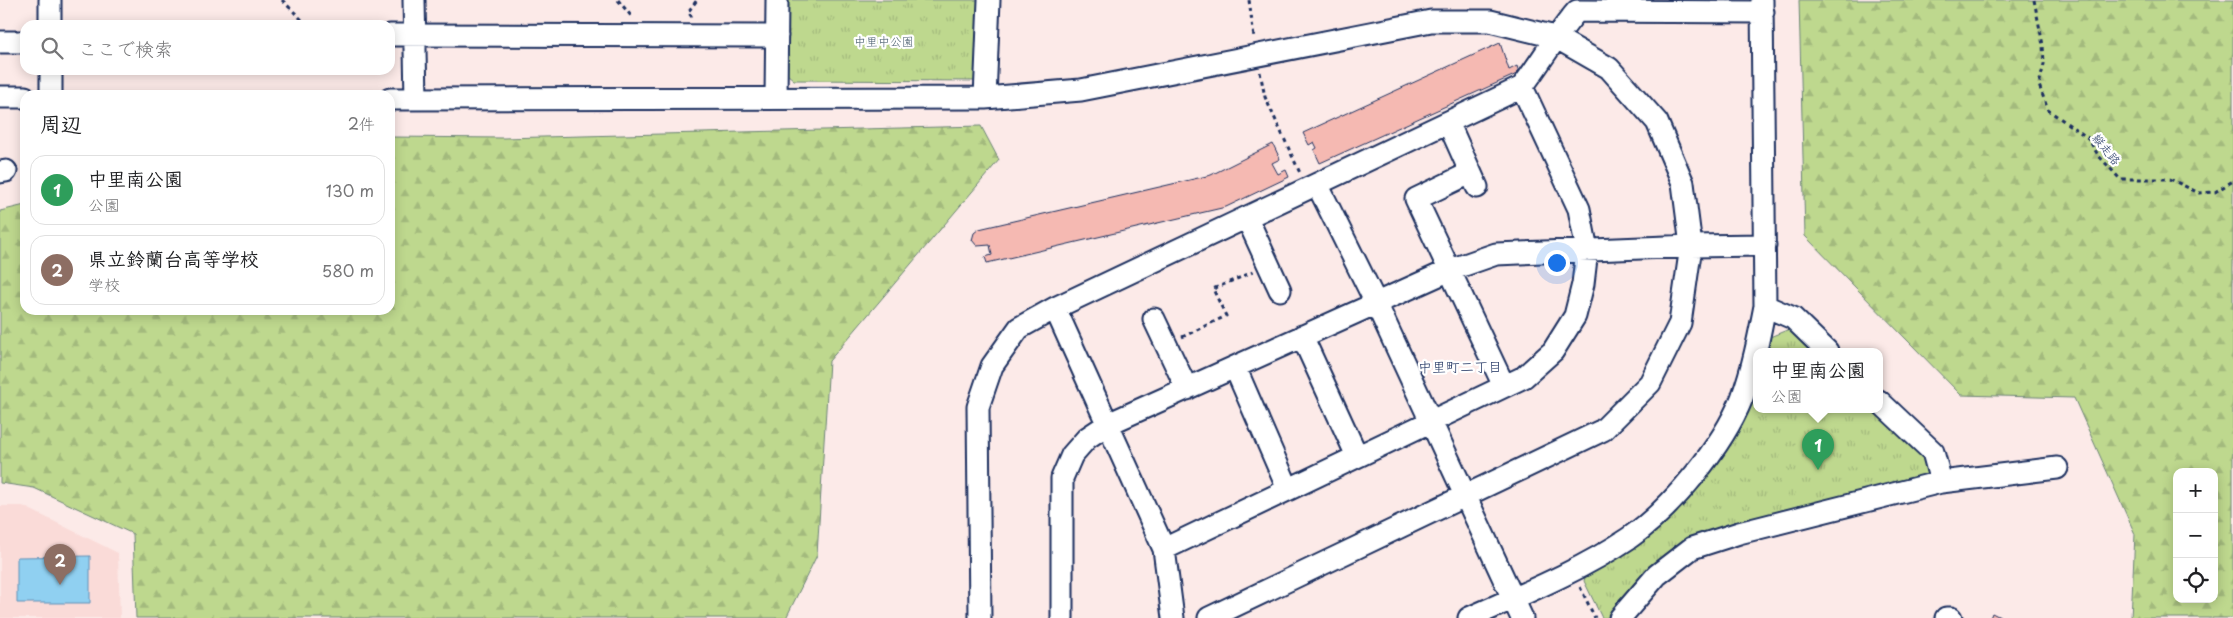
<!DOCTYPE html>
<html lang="ja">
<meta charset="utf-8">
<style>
:root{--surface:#fff;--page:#f2f2f2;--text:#202124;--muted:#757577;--line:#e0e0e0;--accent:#c8321e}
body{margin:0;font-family:"Playpen Sans","Klee One",sans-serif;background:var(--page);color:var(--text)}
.controls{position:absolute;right:15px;bottom:15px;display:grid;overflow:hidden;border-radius:10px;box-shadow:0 2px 12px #0003}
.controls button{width:45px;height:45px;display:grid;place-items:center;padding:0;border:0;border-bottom:1px solid var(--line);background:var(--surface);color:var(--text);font:25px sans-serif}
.you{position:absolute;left:1556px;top:262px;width:18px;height:18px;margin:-12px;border:4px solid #fff;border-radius:50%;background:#1a73e8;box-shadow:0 0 0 8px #1a73e833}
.badge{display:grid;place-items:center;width:32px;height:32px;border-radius:50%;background:var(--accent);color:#fff;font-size:16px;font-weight:700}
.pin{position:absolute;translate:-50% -41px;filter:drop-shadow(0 1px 2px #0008)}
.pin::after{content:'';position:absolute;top:26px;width:18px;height:15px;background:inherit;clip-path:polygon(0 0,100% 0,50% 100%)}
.popup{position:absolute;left:1753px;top:348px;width:130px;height:65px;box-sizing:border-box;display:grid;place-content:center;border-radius:10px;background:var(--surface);filter:drop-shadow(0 1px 4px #0005);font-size:16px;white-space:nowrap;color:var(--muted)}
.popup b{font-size:19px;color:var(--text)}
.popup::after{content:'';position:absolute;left:50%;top:100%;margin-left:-10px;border:10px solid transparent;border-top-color:var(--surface)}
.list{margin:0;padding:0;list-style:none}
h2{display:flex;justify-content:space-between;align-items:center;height:65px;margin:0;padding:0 20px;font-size:21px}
h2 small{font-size:16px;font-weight:400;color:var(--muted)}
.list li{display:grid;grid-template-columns:32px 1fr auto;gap:15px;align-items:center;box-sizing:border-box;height:70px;margin:0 10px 10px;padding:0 10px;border:1px solid var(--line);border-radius:15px}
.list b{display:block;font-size:19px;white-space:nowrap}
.list p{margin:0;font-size:16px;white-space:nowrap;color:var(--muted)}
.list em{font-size:16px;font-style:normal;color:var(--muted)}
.icon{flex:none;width:28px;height:28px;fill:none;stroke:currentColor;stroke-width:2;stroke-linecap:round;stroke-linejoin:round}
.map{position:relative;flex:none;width:2233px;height:618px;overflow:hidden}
.search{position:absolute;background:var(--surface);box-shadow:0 2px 12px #0003;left:20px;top:20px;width:375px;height:55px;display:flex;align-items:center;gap:12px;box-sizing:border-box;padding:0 18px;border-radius:15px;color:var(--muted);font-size:19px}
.panel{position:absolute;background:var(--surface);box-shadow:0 2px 12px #0003;left:20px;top:90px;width:375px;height:225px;border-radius:15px}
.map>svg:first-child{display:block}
.built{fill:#fadbd8}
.forest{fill:url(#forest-firs);stroke:#6c8476;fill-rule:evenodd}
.park{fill:url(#park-tufts);stroke:#6c8476}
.water{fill:#90d0f1;stroke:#6190b6}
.building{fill:#f5b9b2;stroke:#1b2f5e}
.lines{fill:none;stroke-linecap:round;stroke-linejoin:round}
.minor-casing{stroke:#1b2f5e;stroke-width:25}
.path{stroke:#1b2f5e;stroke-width:3;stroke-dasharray:4 4;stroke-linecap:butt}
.minor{stroke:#fff;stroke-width:21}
.labels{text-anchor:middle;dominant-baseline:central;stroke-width:4.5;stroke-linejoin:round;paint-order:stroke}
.park-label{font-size:12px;fill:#44596a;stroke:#fff}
.street-label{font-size:12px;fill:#1b2f5e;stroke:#fff}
.neighbourhood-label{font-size:14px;fill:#1b2f5e;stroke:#fff}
</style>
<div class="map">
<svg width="2233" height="618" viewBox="0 0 2233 618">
<defs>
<pattern id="forest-firs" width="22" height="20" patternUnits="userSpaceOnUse" patternTransform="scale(1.25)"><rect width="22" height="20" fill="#bed88e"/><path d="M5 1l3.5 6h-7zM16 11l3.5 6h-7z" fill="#a3ba7d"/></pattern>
<pattern id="park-tufts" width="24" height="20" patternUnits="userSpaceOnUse" patternTransform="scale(1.25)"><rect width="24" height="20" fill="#bed88e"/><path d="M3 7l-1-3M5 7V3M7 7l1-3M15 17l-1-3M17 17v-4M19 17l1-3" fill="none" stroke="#a3ba7d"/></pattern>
</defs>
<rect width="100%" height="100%" fill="#fceae8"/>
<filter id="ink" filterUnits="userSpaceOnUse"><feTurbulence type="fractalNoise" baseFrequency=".02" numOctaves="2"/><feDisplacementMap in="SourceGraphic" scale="10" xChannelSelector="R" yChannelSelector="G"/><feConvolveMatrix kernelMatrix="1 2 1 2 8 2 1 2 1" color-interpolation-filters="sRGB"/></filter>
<g filter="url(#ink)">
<path class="built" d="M0,506h23l95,47 2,65h-120z"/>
<path class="forest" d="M1799,0h434v618h-102l4,-84 -61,-136 -113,-3 -156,-159zM2177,472h37v127h-37z
M981,126l18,34 -170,201 -12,194 -31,63h-650l-3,-84 -99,-46 -34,-5v-272l25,-6v105h365v-173l113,1z"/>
<path class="park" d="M786,0h195l-1,81 -186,-1 -7,-6z
M1792,328l24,23h-51v-12z
M1757,377v32h120l54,55 -4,12 -276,92 -43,50h-6l-18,-37 3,-11 49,-27z"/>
<path class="water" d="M90,556v47h-73v-46z"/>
<path class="building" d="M1500,43l9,27 8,-4 2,7 -199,90 -6,-13 3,-2 -3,-6 -5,3 -6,-12z
M1273,144l7,15 -8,4 6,11 8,-4 3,7 -63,30 -239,56 -2,-6 7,-2 -2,-10 -13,1 -5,-6 2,-7 5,-4 232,-54z
M1992,613l10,5h-12z"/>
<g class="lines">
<g class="minor-casing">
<path id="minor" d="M50,0v25
M414,0l2,99
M390,35l387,1
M0,42h25
M51,70v25
M0,97h25
M776,98l1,-98
M985,98l4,-98
M390,99l595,-1 96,-8 350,-69h59l65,16 54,31 48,54 26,61 8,63 -11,77 -30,60 -47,47 -394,188
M1448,122l29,65
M0,172l6,-1
M1470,173l-54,26 88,187
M1317,184l59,119 146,315
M1247,218l33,72
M1765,306l28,12 34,33
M1055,308l109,241 9,69
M1154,319l33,70
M1302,336l55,120
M1235,367l53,122
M1879,401l54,51 8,30
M1164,549l360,-172 29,-26 22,-35 8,-32 4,-34 -8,-41 -57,-122
M980,618l-2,-211 14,-41 27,-38 36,-20 467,-221c19,-25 34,-52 55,-76l186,1
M1062,618v-140l10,-23 15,-17 21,-14 342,-154 46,-16 195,-8 74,-1
M1469,618c54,-24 111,-47 160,-80 42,-29 94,-92 113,-140 11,-30 17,-61 23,-92l-3,-306
M1620,618l37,-43 35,-27 47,-15 202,-51 116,-14
M1946,618h5"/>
</g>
<path class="path" d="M282,0l25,25
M618,0l14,17
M1249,0l5,37
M2034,0l9,45 1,19 -5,21 9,25 40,28 10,17 22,24h50l29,14 16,-1 18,-11
M692,17l-4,-5 9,-12
M1260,72l5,25 35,76
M1182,337l44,-21 -13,-27 40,-17
M1580,587l15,31"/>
<use href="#minor" class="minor"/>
</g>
</g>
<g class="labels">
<g class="park-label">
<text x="884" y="41">中里中公園</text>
</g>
<g class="street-label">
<text transform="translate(2107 149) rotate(51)">縦走路</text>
</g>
<g class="neighbourhood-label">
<text x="1460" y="366">中里町二丁目</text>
</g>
</g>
</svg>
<div class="controls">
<button>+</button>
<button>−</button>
<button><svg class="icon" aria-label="locate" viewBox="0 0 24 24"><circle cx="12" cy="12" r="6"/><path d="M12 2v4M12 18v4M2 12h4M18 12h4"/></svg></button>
</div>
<div class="you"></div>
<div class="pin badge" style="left:1818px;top:470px;background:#2e9e5b">1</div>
<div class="popup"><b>中里南公園</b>公園</div>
<div class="pin badge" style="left:60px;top:585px;background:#8d6e63">2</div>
<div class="search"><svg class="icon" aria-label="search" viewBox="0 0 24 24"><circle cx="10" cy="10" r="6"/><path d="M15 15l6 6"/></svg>ここで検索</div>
<section class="panel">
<h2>周辺<small>2件</small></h2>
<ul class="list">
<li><span class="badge" style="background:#2e9e5b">1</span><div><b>中里南公園</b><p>公園</p></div><em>130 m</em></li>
<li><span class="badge" style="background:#8d6e63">2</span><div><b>県立鈴蘭台高等学校</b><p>学校</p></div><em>580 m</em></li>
</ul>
</section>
</div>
